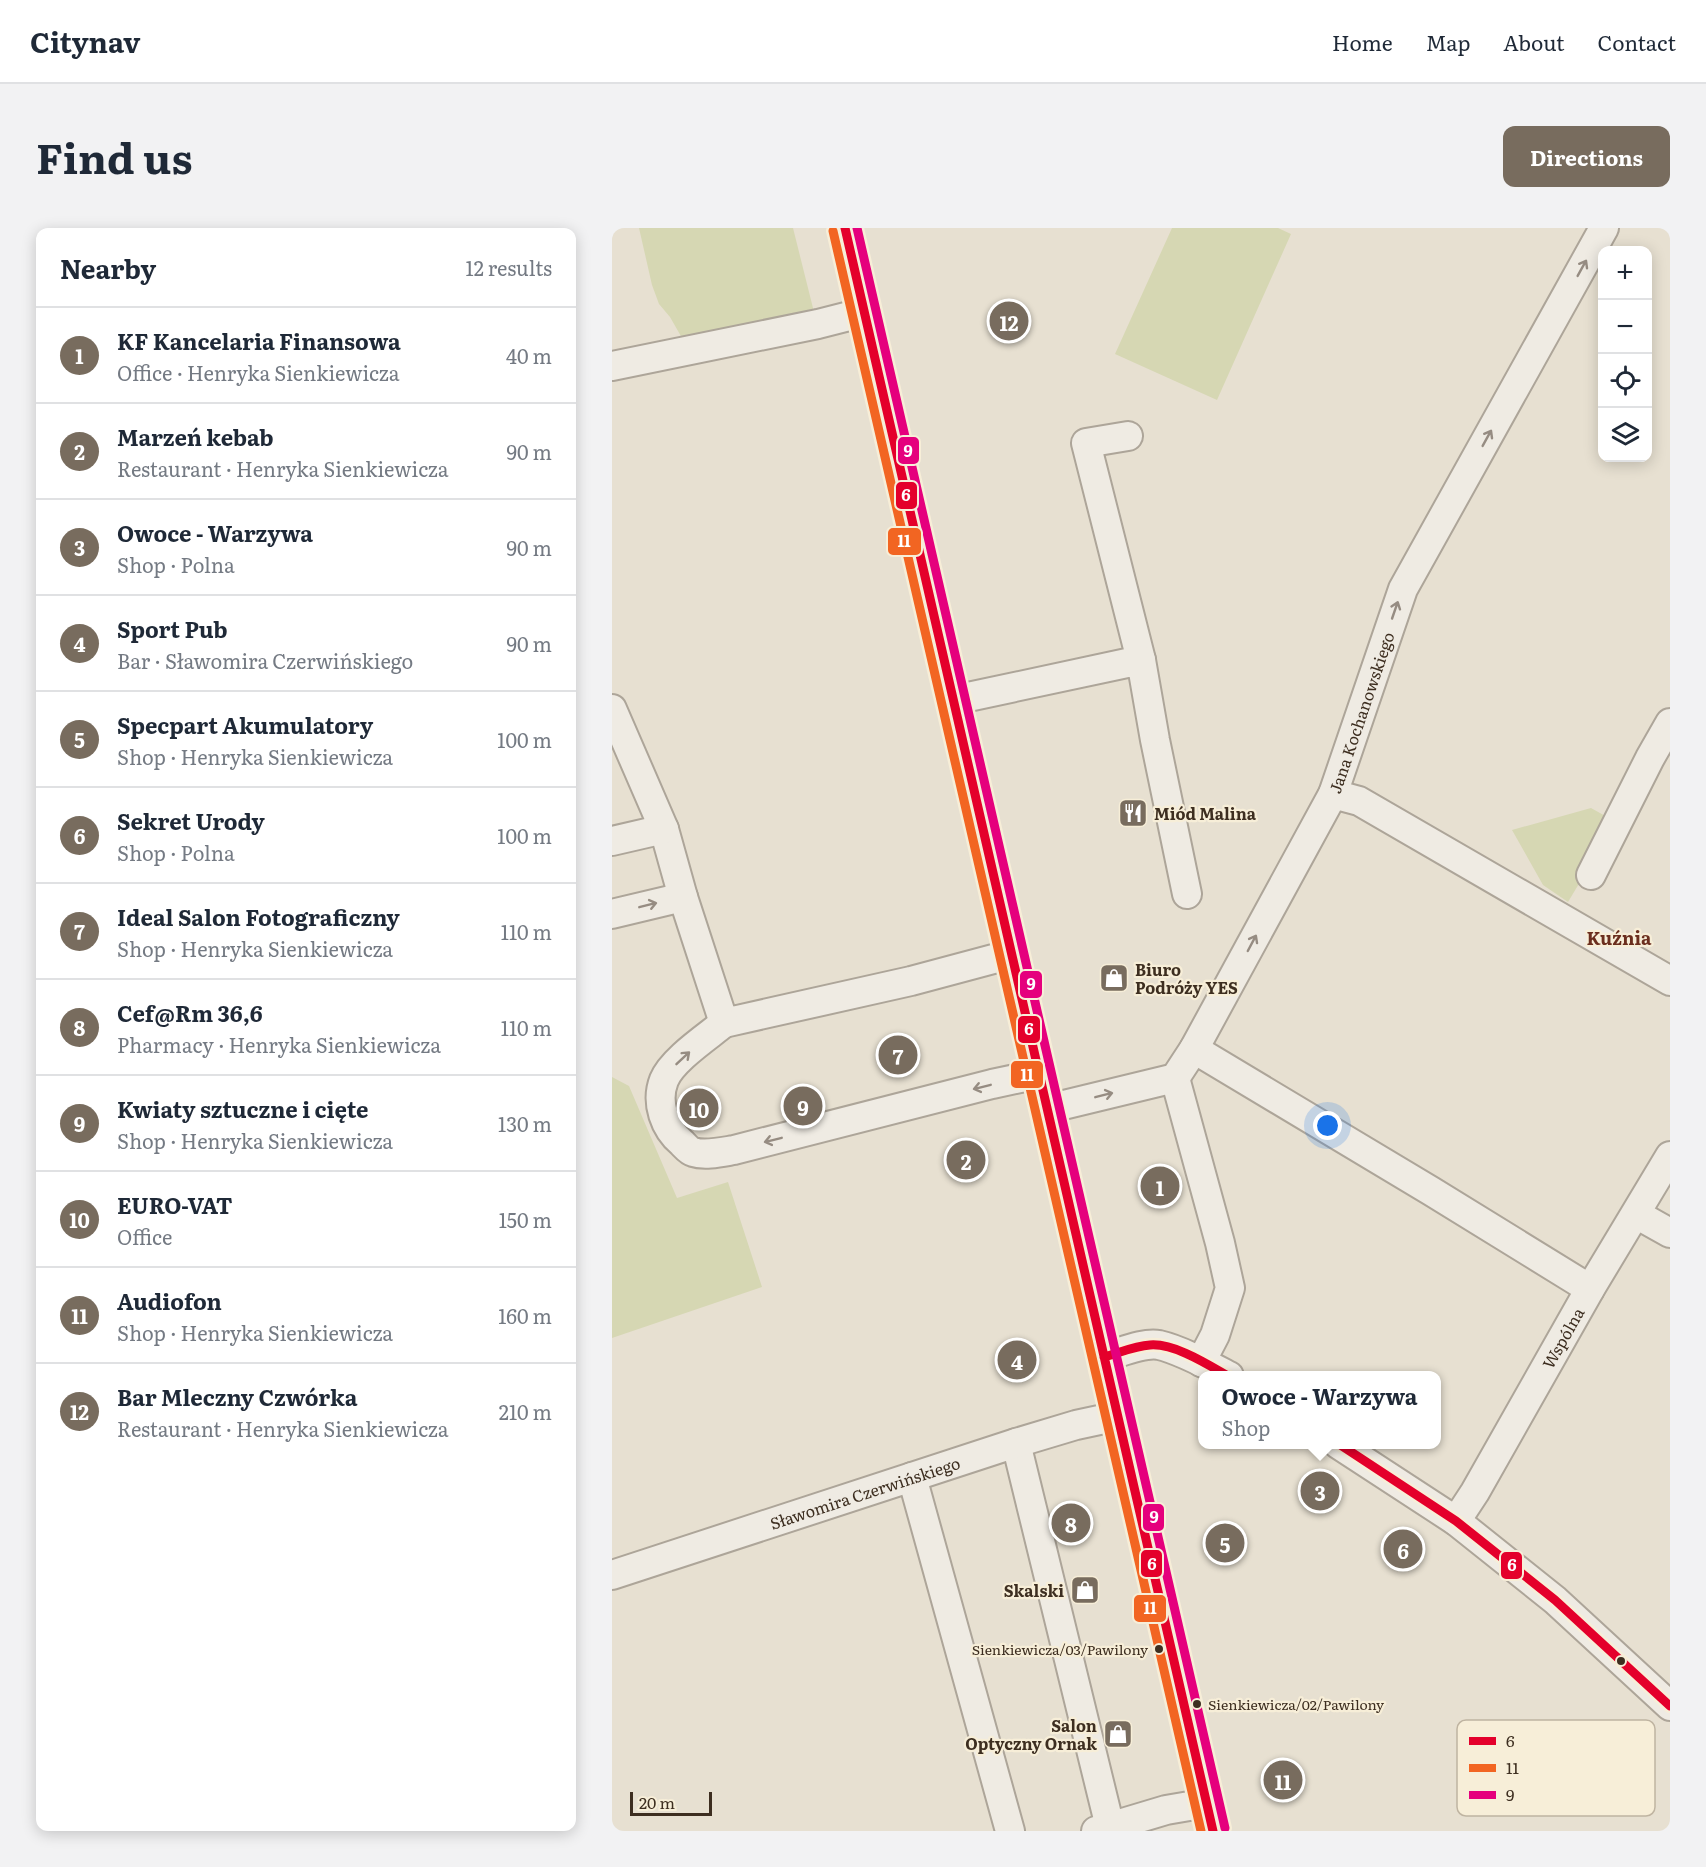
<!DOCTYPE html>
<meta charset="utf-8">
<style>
:root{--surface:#fff;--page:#f2f2f3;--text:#1f2937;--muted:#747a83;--line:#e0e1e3;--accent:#786c5e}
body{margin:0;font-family:Literata,serif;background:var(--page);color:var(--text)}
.controls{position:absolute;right:18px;top:18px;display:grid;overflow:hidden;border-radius:12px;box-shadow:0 3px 15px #0003}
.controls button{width:54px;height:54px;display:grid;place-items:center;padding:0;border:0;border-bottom:2px solid var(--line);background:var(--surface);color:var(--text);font:30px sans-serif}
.scale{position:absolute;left:18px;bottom:15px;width:82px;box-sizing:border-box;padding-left:6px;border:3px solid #3d2e20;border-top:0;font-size:16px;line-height:21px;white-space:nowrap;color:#3d2e20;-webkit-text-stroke:4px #f7eed8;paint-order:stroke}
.you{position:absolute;left:716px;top:898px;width:21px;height:21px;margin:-15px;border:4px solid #fff;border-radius:50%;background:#1a73e8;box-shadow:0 0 0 9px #1a73e833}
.badge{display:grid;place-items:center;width:39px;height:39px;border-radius:50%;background:var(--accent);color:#fff;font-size:20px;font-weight:700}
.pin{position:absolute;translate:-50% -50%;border:3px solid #fff;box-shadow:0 2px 6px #0006}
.popup{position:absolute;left:586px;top:1143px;width:243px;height:78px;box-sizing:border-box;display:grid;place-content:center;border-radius:12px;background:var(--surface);filter:drop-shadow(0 2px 4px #0005);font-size:20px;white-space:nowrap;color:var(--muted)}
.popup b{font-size:22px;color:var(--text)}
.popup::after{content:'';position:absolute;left:50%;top:100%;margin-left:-12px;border:12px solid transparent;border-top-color:var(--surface)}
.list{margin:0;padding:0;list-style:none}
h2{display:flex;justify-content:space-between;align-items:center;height:78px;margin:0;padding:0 24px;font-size:26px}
h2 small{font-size:20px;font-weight:400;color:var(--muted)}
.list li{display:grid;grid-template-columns:39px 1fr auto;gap:18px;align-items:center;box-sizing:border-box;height:96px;padding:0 24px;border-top:2px solid var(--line)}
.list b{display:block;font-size:22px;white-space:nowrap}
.list p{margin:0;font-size:20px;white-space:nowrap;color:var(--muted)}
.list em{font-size:20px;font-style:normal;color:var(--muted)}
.icon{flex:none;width:33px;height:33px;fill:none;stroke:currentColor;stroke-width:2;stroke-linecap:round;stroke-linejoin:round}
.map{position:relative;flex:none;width:1058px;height:1603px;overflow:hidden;border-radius:12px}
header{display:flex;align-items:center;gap:36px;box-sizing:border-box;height:84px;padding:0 30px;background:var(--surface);border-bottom:2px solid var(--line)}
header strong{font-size:28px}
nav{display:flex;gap:33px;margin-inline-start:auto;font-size:21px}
.intro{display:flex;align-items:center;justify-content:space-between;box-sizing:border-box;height:144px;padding:0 36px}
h1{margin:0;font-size:42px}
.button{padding:15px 27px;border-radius:12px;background:var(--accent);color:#fff;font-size:21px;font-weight:700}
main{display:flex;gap:36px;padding:0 36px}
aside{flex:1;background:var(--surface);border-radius:12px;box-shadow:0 3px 15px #0003}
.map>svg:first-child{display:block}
.green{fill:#d6d7b3}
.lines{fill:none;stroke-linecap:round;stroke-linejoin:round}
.minor-casing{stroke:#ada599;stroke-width:32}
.minor{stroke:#efebe3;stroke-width:28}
.bus-1-casing{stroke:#f7eed8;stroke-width:14}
.bus-2-casing{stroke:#f7eed8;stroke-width:14}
.bus-3-casing{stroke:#f7eed8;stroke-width:14}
.bus-1{stroke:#e4002b;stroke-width:9}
.bus-2{stroke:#f26522;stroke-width:9}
.bus-3{stroke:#e5007d;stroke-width:9}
.oneway{stroke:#968c82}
.bus-dot{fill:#3d2e20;stroke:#f7eed8;stroke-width:2}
.labels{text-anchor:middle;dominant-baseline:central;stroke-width:4.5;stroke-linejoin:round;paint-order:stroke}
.bus-label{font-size:14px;fill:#3d2e20;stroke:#f7eed8;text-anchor:end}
.street-label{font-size:16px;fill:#3d2e20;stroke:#f7eed8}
.poi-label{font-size:16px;font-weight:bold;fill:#3d2e20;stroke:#f7eed8;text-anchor:start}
.neighbourhood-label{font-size:18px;font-weight:bold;fill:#6b2e1e;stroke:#f7eed8}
.key{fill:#f7eed8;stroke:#bfb4a1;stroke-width:1.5}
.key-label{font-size:16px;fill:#3d2e20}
.line-badge{stroke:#f7eed8;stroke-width:2}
.badge-label{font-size:16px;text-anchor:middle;font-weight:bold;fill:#fff}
</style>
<header>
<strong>Citynav</strong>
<nav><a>Home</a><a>Map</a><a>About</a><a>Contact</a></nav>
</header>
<div class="intro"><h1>Find us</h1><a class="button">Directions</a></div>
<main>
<aside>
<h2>Nearby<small>12 results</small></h2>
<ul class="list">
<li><span class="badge">1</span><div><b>KF Kancelaria Finansowa</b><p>Office · Henryka Sienkiewicza</p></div><em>40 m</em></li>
<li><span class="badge">2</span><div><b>Marzeń kebab</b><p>Restaurant · Henryka Sienkiewicza</p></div><em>90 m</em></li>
<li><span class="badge">3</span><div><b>Owoce - Warzywa</b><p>Shop · Polna</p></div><em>90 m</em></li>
<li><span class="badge">4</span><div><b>Sport Pub</b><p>Bar · Sławomira Czerwińskiego</p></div><em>90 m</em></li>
<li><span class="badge">5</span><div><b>Specpart Akumulatory</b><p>Shop · Henryka Sienkiewicza</p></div><em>100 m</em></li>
<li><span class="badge">6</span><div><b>Sekret Urody</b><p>Shop · Polna</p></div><em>100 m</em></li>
<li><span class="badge">7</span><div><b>Ideal Salon Fotograficzny</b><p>Shop · Henryka Sienkiewicza</p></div><em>110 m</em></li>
<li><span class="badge">8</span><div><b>Cef@Rm 36,6</b><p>Pharmacy · Henryka Sienkiewicza</p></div><em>110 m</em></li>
<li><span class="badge">9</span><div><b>Kwiaty sztuczne i cięte</b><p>Shop · Henryka Sienkiewicza</p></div><em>130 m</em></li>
<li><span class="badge">10</span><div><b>EURO-VAT</b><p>Office</p></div><em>150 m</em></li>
<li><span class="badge">11</span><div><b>Audiofon</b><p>Shop · Henryka Sienkiewicza</p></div><em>160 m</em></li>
<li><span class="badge">12</span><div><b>Bar Mleczny Czwórka</b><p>Restaurant · Henryka Sienkiewicza</p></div><em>210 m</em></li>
</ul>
</aside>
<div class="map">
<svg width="1058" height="1603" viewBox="0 0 1058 1603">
<rect width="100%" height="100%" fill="#e7e0d1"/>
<path class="green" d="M27,0h154l22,88 -129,29 -16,-28 -11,-13 -7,-19z
M560,0h106l13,6 -74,166 -102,-46z
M979,580l25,14 -48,80 -25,-17 -31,-55z
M0,849l17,9 48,112 51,-16 34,105 -150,51z"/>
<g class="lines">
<g class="minor-casing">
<g id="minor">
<path d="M233,0l368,1603"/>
<path d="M0,138l206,-42 47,-12"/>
<path d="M516,208l-42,7 55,217"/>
<path d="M342,472l187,-40 14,80 32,154"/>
<path d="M0,481l52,120 19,68 41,126 187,-42 101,-27"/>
<path d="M721,566l26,7 311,180"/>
<path d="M0,613l52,-12"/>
<path d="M979,647l59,-117 20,-35"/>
<path d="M0,686l71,-17"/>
<path d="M112,795c-17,14 -52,37 -60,57 -9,23 1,49 18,63 3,3 7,8 11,9 12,4 29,0 41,-2l258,-66 47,-10"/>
<path d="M582,821l237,142 159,98"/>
<path d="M563,850l45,165 10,45 -15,47 -14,27"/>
<path id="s1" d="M435,881l128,-31 19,-29 139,-255 70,-205 201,-361"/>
<path d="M1024,986l34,19"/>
<path d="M492,1129c16,-4 39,-15 55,-12 22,5 51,21 70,31"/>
<path d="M404,1215l94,384"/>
<path d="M726,1216l118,77 99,79 115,106"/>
<path d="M300,1249l98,354"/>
<path id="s2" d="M844,1293l19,-29 115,-203 80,-133"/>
<path id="s3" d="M0,1347l404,-132 60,-18 42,-9"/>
<path d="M484,1603l70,-21 41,-7"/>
</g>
</g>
<use href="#minor" class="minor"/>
<g class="bus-1-casing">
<path id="bus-1" d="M233,0l368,1603
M492,1129c15,-4 30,-11 46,-12 24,-2 57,19 78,31
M727,1216l117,77 99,79 115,106"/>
</g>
<g class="bus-2-casing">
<path id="bus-2" d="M221,3l368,1600"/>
</g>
<g class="bus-3-casing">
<path id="bus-3" d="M245,0l368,1600"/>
</g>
<use href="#bus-1" class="bus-1"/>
<use href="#bus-2" class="bus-2"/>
<use href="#bus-3" class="bus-3"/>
</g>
<defs><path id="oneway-shaft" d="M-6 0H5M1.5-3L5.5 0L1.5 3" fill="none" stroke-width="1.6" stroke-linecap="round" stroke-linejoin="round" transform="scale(1.5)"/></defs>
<g class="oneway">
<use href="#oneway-shaft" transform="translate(970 40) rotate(-61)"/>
<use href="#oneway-shaft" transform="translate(875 210) rotate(-61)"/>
<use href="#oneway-shaft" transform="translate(783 382) rotate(-71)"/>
<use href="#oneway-shaft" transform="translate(36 677) rotate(-14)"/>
<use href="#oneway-shaft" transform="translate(640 715) rotate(-62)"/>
<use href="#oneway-shaft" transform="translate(71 830) rotate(-43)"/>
<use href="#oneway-shaft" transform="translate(370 859) rotate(166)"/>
<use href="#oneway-shaft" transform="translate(492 867) rotate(-14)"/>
<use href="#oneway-shaft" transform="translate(161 912) rotate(166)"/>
</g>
<defs>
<g id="restaurant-square" transform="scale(1.5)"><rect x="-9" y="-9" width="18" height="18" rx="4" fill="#786c5e" stroke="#f7eed8"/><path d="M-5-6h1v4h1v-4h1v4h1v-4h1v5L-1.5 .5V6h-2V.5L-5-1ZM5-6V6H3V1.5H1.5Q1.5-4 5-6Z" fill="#fff"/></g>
<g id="shop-square" transform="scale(1.5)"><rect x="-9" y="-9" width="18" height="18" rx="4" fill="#786c5e" stroke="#f7eed8"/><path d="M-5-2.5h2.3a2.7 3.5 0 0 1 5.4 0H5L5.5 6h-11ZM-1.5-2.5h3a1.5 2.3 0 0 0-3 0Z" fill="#fff"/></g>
</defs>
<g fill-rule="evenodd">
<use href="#restaurant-square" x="521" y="585"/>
<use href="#shop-square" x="502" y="750"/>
<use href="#shop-square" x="473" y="1362"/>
<use href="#shop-square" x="506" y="1506"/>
</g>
<g class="bus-dot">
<circle cx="547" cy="1421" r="5"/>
<circle cx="1009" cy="1433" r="5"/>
<circle cx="585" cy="1476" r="5"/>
</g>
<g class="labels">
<g class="bus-label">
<text x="536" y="1421">Sienkiewicza/03/Pawilony</text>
<text x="596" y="1476" text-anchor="start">Sienkiewicza/02/Pawilony</text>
</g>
<g class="street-label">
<text stroke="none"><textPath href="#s1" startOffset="543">Jana Kochanowskiego</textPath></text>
<text stroke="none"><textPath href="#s2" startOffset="212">Wspólna</textPath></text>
<text stroke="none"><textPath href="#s3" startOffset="266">Sławomira Czerwińskiego</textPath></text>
</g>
<g class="poi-label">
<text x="542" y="585">Miód Malina</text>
<text x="523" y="741">Biuro<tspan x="523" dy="18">Podróży YES</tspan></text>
<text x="452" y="1362" text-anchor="end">Skalski</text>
<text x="485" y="1497" text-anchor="end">Salon<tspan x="485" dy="18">Optyczny Ornak</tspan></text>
</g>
<g class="neighbourhood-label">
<text x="1007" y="709">Kuźnia</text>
</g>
</g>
<rect x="845" y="1492" width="198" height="96" rx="9" class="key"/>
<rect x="857" y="1509" width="27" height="8" fill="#e4002b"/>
<rect x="857" y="1536" width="27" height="8" fill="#f26522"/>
<rect x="857" y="1563" width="27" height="8" fill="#e5007d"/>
<g class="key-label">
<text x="894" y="1519">6</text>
<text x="894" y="1546">11</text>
<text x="894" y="1573">9</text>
</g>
<g class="line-badge">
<rect x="285" y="208" width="23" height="29" rx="6" fill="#e5007d"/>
<rect x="283" y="253" width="23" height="29" rx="6" fill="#e4002b"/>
<rect x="275" y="299" width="35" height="29" rx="6" fill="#f26522"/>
<rect x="407" y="742" width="24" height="29" rx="6" fill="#e5007d"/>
<rect x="405" y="787" width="24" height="29" rx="6" fill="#e4002b"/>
<rect x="398" y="832" width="34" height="29" rx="6" fill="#f26522"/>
<rect x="530" y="1275" width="23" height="29" rx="6" fill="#e5007d"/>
<rect x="528" y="1321" width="23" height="29" rx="6" fill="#e4002b"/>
<rect x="888" y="1323" width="23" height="29" rx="6" fill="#e4002b"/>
<rect x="521" y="1366" width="34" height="29" rx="6" fill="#f26522"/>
</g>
<g class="badge-label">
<text x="296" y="229">9</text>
<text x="294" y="273">6</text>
<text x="292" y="319">11</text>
<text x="419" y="762">9</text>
<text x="417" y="807">6</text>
<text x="415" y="853">11</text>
<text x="542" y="1295">9</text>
<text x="540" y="1342">6</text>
<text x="900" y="1343">6</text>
<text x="538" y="1386">11</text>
</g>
</svg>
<div class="controls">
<button>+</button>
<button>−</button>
<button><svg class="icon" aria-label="locate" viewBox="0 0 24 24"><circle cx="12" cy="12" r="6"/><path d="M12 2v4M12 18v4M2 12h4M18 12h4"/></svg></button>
<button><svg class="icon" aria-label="layers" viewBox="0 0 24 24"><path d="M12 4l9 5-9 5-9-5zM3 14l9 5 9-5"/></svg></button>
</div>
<div class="scale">20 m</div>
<div class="you"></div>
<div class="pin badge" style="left:548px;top:958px">1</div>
<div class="pin badge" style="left:354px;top:932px">2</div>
<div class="pin badge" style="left:708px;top:1263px">3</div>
<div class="popup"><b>Owoce - Warzywa</b>Shop</div>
<div class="pin badge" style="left:405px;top:1132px">4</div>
<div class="pin badge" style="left:613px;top:1315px">5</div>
<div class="pin badge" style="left:791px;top:1321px">6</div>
<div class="pin badge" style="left:286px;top:827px">7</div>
<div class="pin badge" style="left:459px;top:1295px">8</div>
<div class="pin badge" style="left:191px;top:878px">9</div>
<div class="pin badge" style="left:87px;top:880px">10</div>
<div class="pin badge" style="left:671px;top:1552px">11</div>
<div class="pin badge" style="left:397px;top:93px">12</div>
</div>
</main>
